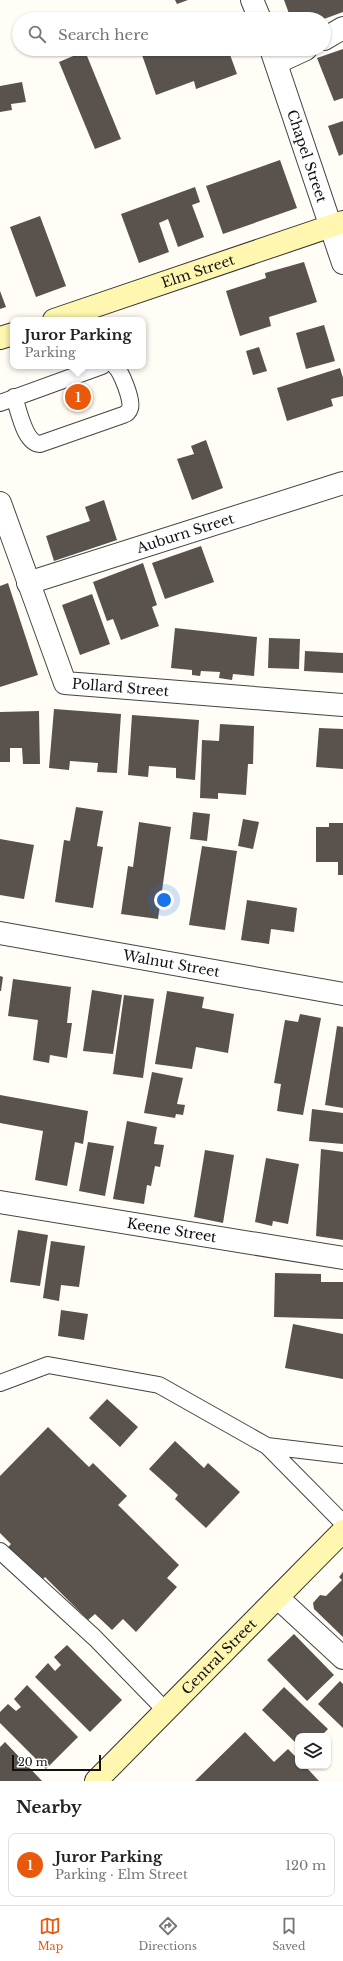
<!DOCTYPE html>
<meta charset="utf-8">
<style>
:root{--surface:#fff;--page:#f2f2f2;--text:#222;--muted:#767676;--line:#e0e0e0;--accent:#ea580c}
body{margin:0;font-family:"Libre Baskerville",serif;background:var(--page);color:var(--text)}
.controls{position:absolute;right:12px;bottom:12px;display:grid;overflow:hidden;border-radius:8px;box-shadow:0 1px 3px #0004}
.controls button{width:36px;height:36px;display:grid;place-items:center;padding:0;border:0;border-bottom:1px solid var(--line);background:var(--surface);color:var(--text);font:20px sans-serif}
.scale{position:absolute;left:12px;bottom:10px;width:89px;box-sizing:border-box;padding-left:4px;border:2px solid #111;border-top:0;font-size:11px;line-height:14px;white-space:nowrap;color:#111;-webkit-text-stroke:3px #fff;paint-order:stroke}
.you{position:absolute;left:164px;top:900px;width:14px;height:14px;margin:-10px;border:3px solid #fff;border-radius:50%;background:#1a73e8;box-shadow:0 0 0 6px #1a73e833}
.badge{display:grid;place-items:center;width:26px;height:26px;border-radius:50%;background:var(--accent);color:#fff;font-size:13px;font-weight:700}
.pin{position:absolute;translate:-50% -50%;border:2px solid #fff;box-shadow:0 1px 4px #0006}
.popup{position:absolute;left:10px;top:317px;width:136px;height:52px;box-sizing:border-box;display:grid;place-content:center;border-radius:8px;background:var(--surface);filter:drop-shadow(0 1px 3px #0005);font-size:13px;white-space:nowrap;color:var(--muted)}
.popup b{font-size:15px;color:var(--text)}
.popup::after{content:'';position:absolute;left:50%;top:100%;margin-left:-8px;border:8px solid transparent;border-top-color:var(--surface)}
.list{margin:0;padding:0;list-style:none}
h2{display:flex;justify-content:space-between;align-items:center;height:52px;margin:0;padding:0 16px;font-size:17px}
h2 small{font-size:13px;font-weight:400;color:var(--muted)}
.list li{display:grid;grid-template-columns:26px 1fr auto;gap:12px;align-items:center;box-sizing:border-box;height:64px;margin:0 8px 8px;padding:0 8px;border:1px solid var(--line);border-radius:8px}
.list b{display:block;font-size:15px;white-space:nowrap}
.list p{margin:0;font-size:13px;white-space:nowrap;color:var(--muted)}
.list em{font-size:13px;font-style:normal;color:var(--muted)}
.icon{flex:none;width:22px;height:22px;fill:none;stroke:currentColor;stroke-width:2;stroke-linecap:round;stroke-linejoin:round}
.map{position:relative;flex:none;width:343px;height:1781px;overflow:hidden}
.search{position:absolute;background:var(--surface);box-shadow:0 1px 3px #0004;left:12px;right:12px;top:12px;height:44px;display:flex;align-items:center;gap:10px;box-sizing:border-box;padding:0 14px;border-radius:22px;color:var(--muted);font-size:15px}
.sheet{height:124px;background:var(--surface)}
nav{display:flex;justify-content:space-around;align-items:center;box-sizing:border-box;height:56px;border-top:1px solid var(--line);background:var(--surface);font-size:11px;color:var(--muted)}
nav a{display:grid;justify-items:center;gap:2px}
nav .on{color:var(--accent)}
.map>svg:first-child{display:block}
.building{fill:#5a524d}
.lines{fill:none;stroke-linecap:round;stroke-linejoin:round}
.lane-casing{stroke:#444;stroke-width:18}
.street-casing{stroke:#444;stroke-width:24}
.secondary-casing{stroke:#333;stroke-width:24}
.lane{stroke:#fff;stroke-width:16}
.street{stroke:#fff;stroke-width:22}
.secondary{stroke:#fff6b0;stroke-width:22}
.labels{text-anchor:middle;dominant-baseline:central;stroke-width:4;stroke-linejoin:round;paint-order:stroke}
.street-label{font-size:14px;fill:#111;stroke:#fff}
</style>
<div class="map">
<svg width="343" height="1781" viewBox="0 0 343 1781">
<rect width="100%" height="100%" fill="#fffdf5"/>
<path class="building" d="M175,0h13l-11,4z
M284,0h59v12l-19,7h-33z
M159,49h69l9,25 -41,15 -2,-8 -38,14 -14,-40z
M343,49v49l-9,3 -17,-43z
M85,51l36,88 -26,10 -36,-87z
M22,82l4,20 -15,2 1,6 -12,2v-26z
M343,121v33l-4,2 -11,-30z
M280,160l17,48 -74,26 -17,-48z
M195,187l5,15 -8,3 12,32 -26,10 -10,-28 -9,4 10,29 -30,11 -18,-49z
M40,216l26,70 -30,11 -26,-70z
M304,262l13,40 -48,15 2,9 -31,10 -14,-45 40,-13 -1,-5z
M0,291l6,16 -6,2z
M324,325l11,36 -29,8 -10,-36z
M259,347l8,24 -14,4 -7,-24z
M340,368l3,10v18l-12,3 2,7 -46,15 -10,-33z
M206,440l17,48 -31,12 -15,-41 17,-5 -3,-8z
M104,500l13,40 -63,21 -8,-25 44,-15 -5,-14z
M201,546l13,36 -49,17 -13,-36z
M143,563l14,42 -5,2 7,19 -38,14 -8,-21 -6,2 -14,-39z
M8,583l30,92 -38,12v-101z
M92,594l18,50 -30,11 -18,-50z
M175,628l82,9 -3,39 -21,-2 -1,6 -13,-2 1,-6 -19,-1 -1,5 -8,-1v-5l-21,-2z
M269,638l31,1 -1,30 -31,-1z
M305,651l38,2v20l-39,-2z
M54,709l67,5 -4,59 -20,-1 1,-9 -28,-2 -1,9 -20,-2z
M39,711l1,53h-17l-1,-16h-12v14h-10v-50z
M132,715l67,5 -4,60 -19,-2v-10l-27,-2 -1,11 -20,-2z
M220,724l34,2 -1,38h-5l-2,31 -28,-2v6l-18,-1 2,-58 17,1z
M319,728l24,1v40l-27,-2z
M76,807l27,4 -6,35 6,1 -10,61 -38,-6 9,-62 6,1z
M193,812l17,2 -3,27 -17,-2z
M243,819l16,3 -6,27 -15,-3z
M139,822l32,5 -13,92 -37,-5 7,-48 5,1z
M329,823h14v52h-5v-13h-22v-35h13z
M0,839l34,6 -10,54 -24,-4z
M202,846l35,5 -12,79 -36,-5z
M247,900l50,8 -3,24 -23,-3 -2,15 -28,-4z
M0,976l3,1 -2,14h-1z
M13,979l58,8 -4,36h5l-5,35 -17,-3 -1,8 -16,-3 5,-40 -30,-4z
M92,990l30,5 -9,59 -30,-3z
M167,991l37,6 -2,11 32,6 -6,39 -32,-6 -4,22 -37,-5z
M124,995l30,4 -11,79 -30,-4z
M300,1014l21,4 -18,97 -26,-4 4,-27 -7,-1 11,-63 13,2z
M337,1026l6,1v81l-18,-3z
M152,1072l31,6 -6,26 8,1 -2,10 -7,-1 -1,4 -31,-5z
M0,1095l88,16 -5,33 -8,-2 -8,44 -32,-6 8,-49 -43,-8z
M312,1109l31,4v31l-34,-3z
M127,1121l30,6 -3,17 10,1 -4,22 -5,-1 -4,20 -4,-1 -3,19 -31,-5z
M88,1142l26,4 -9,50 -26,-5z
M321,1149l22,3v88l-27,-4z
M205,1150l29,5 -11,68 -29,-6z
M266,1158l33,6 -11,60 -15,-3 -1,5 -17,-4z
M18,1230l30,5 -8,51 -30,-4z
M51,1241l34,5 -6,41 -18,-2 -2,16 -16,-3z
M275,1273l46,1v8h22v37l-69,-2z
M61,1310l27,4 -4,26 -26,-4z
M293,1324l50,10v45l-58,-11z
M107,1399l31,28 -18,20 -31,-29z
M48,1427l41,40 4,-4 34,33 -9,9 61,60 -12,13 10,9 -41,45 -13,-13 -11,11 -17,-16 -7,6 -43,-43 -5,5 -34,-33 5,-5 -11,-11v-57z
M175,1441l29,27 4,-5 32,29 -34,36 -31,-29 3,-4 -29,-26z
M343,1572v65l-29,-28 -1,-6 7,-8 6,1 16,-16 -3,-3z
M294,1634l40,41 -27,26 -40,-41z
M67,1645l55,55 -32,32 -55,-55 13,-14 7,8 6,-6 -7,-8z
M340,1681l3,3v44l-25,-24z
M27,1685l51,52 -32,32 -46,-46v-11l8,-8 8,7 5,-4 -7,-8z
M284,1687l44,42 -7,7h-23v9l-36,-35z
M245,1732l29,30 14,-13 10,10v7h7l14,15h-124z
M5,1742l37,39h-42v-34z"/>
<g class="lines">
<g class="lane-casing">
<path id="lane" d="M14,397c5,13 10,46 26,47l83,-29c3,-1 6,-3 7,-7 3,-7 -9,-37 -15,-42
M0,403l102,-37
M0,1383l48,-18 111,20 108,61 76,77
M267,1446l76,9
M0,1551l95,87 70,72"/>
</g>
<g class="street-casing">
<g id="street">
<path d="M252,0l8,19"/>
<path d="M324,39l19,-11"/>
<path id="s1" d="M271,49l72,214"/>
<path d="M276,63l30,-14"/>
<path id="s2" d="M0,503l65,180 278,22"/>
<path id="s3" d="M28,583l315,-100"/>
<path id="s4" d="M0,933l343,61"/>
<path id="s5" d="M0,1202l343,56"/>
<path d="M278,1598l65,60"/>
</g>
</g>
<g class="secondary-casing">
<g id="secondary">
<path id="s6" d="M54,320l289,-98"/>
<path d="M0,338l13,-4"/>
<path id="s7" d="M96,1781l247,-250"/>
</g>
</g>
<use href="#lane" class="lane"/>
<use href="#street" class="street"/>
<use href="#secondary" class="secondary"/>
</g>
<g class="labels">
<g class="street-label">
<text stroke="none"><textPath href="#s1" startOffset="113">Chapel Street</textPath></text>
<text stroke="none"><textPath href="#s6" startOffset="152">Elm Street</textPath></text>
<text stroke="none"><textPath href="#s3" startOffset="165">Auburn Street</textPath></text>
<text stroke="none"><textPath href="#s2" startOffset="247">Pollard Street</textPath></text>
<text stroke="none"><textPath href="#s4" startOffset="174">Walnut Street</textPath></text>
<text stroke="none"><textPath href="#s5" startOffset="174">Keene Street</textPath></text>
<text stroke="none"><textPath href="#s7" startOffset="175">Central Street</textPath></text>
</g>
</g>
</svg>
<div class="controls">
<button><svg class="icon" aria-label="layers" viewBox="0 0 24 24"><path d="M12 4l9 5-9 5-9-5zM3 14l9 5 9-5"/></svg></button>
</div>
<div class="scale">20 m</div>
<div class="you"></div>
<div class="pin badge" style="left:78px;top:397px">1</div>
<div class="popup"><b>Juror Parking</b>Parking</div>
<div class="search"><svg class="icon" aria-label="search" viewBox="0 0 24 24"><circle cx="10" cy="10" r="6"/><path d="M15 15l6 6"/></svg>Search here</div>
</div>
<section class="sheet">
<h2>Nearby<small></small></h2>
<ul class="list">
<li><span class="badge">1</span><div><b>Juror Parking</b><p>Parking · Elm Street</p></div><em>120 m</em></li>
</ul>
</section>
<nav>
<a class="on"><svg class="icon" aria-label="map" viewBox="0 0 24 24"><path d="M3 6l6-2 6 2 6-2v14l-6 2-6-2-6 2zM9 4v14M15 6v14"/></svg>Map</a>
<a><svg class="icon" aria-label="directions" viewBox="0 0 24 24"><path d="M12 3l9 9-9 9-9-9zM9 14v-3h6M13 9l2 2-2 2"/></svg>Directions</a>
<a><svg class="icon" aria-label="saved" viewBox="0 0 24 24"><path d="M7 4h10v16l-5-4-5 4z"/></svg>Saved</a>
</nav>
